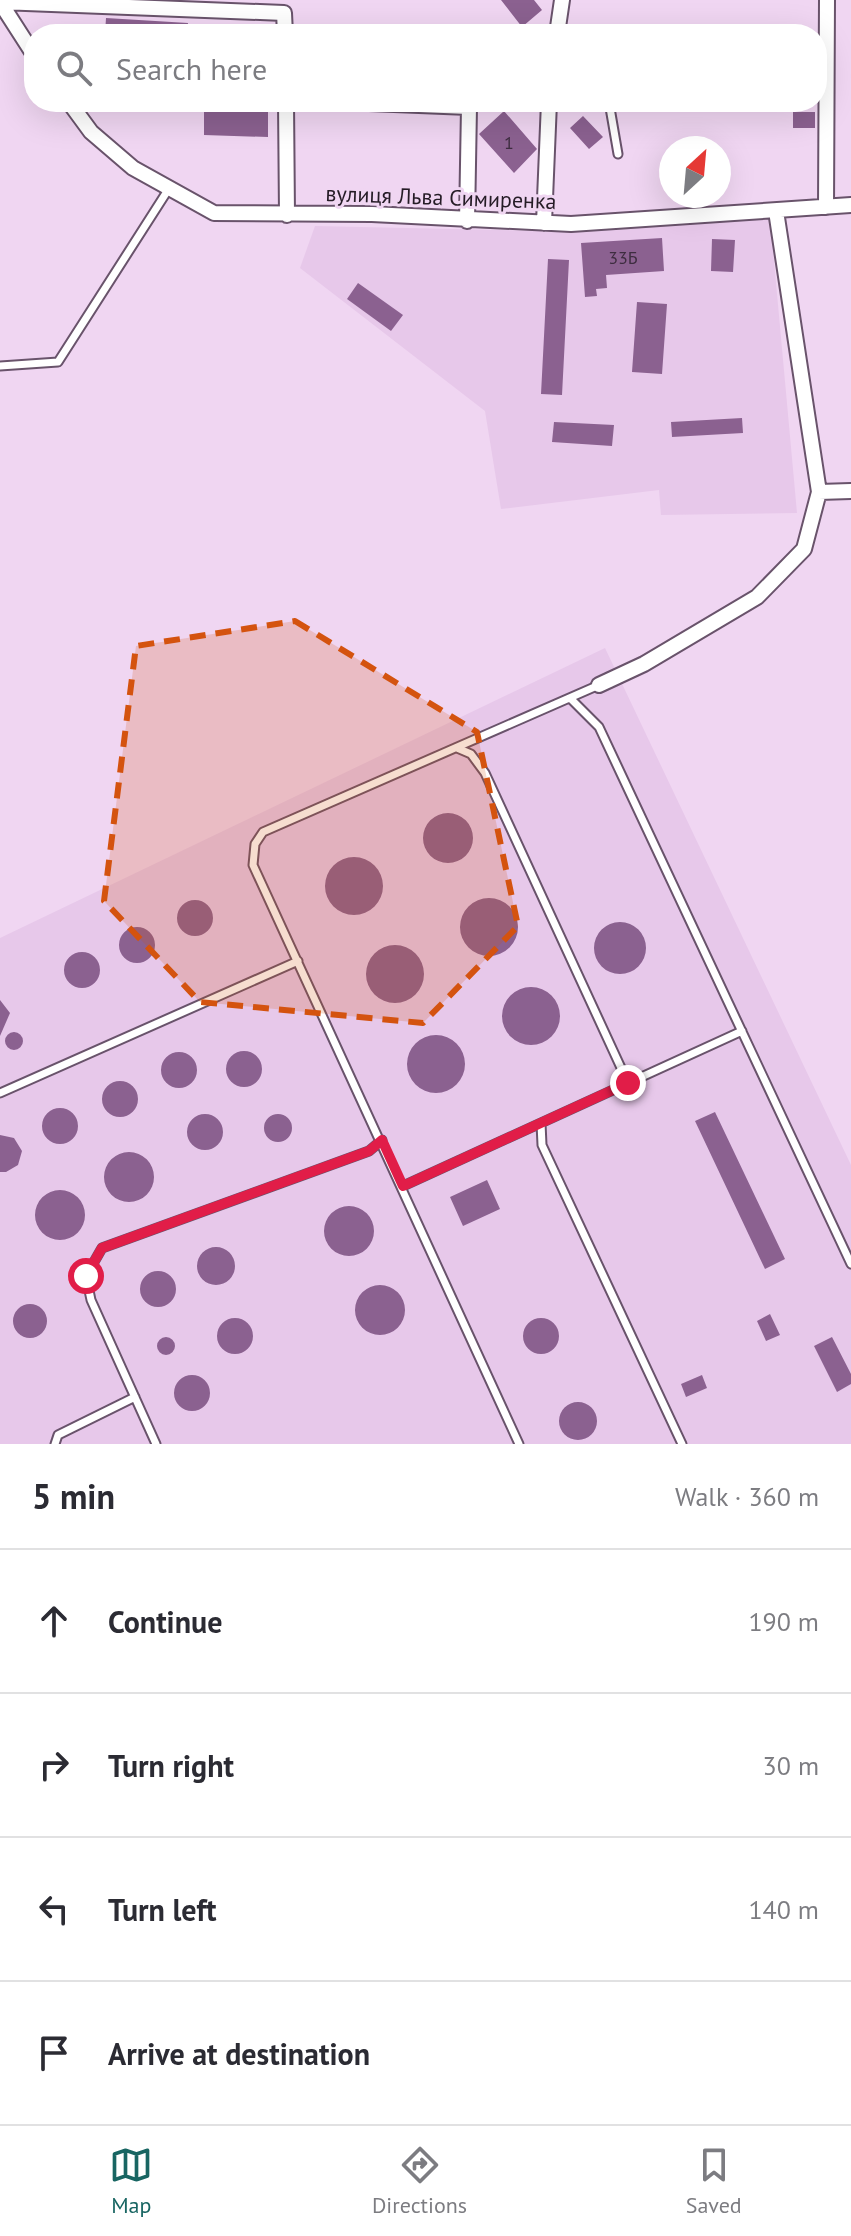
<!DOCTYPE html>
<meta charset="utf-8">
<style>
:root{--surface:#fff;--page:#f2f2f3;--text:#2b2b33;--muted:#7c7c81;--line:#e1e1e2;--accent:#186562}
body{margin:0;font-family:"PT Sans",sans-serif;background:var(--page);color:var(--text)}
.compass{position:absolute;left:659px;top:136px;width:72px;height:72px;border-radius:50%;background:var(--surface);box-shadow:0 8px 32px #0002;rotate:26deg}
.stop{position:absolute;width:24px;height:24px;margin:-18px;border:6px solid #e11d48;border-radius:50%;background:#fff}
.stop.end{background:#e11d48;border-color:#fff;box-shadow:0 2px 8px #0008}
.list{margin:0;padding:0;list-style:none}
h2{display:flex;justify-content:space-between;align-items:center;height:104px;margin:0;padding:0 32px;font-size:34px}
h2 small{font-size:26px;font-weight:400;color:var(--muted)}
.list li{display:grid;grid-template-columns:52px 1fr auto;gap:24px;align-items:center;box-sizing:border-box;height:144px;padding:0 32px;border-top:2px solid var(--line)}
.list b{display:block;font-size:30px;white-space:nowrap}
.list em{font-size:26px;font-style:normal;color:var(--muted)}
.icon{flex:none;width:44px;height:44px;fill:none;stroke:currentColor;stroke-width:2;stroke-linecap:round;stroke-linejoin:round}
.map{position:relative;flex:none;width:851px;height:1444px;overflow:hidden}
.search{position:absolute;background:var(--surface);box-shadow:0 8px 32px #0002;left:24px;right:24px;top:24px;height:88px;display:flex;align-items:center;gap:20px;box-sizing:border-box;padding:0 28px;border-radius:32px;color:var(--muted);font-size:30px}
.sheet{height:680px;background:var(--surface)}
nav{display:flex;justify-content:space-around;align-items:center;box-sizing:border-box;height:112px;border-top:2px solid var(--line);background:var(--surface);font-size:22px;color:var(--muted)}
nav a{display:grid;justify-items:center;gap:4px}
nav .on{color:var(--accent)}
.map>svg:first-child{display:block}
.built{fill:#e7c8ea}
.building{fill:#8b6190}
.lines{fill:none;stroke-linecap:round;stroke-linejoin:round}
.service-casing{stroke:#69536b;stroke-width:11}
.minor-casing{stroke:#69536b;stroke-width:18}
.service{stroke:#fff;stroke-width:7}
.minor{stroke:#fff;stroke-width:14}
.route{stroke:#e11d48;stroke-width:10}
.marked{fill:#d4530f;fill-opacity:0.2;stroke:#d4530f;stroke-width:6;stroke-dasharray:16 10;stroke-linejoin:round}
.labels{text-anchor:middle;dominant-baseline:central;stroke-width:6;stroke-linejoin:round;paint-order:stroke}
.number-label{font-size:18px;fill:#3e2d40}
.street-label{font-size:22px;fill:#251c26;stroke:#f0d6f2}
</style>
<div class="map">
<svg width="851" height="1444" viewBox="0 0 851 1444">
<rect width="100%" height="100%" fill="#f0d6f2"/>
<path class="built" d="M770,217l27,296 -136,2 -2,-25 -158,19 -16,-98 -185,-143 15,-42 229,5z
M605,648l246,517v279h-851v-506z"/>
<path class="building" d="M501,0h33l8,10 -20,17z
M106,18l82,5 -1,11h-82z
M204,111l64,1v25l-64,-2z
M504,111l33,38 -23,24 -35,-39z
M793,112h22v16h-22z
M583,116l20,21 -14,12 -19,-21z
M662,238l2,33 -58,4 1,13 -11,1 1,7 -12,1 -4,-54z
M712,239l23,1 -2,32 -22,-1z
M548,259l21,1 -7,135 -21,-1z
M358,283l45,32 -12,16 -44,-32z
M637,302l30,2 -5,70 -30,-2z
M742,418l1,15 -71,4 -1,-15z
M554,422l60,3 -2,21 -60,-4z
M423 838a25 25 0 1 1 50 0a25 25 0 1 1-50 0Z
M325 886a29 29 0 1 1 58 0a29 29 0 1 1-58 0Z
M460 927a29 29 0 1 1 58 0a29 29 0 1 1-58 0Z
M177 918a18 18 0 1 1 36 0a18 18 0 1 1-36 0Z
M594 948a26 26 0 1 1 52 0a26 26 0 1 1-52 0Z
M119 945a18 18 0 1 1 36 0a18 18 0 1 1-36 0Z
M366 974a29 29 0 1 1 58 0a29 29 0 1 1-58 0Z
M64 970a18 18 0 1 1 36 0a18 18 0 1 1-36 0Z
M502 1016a29 29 0 1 1 58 0a29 29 0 1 1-58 0Z
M0,1000l10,13 -10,23z
M5 1041a9 9 0 1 1 18 0a9 9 0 1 1-18 0Z
M407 1064a29 29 0 1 1 58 0a29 29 0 1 1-58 0Z
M226 1069a18 18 0 1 1 36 0a18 18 0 1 1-36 0Z
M161 1070a18 18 0 1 1 36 0a18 18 0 1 1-36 0Z
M102 1099a18 18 0 1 1 36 0a18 18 0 1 1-36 0Z
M42 1126a18 18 0 1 1 36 0a18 18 0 1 1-36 0Z
M715,1112l70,147 -20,10 -70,-148z
M187 1132a18 18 0 1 1 36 0a18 18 0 1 1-36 0Z
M264 1128a14 14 0 1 1 28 0a14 14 0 1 1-28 0Z
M0,1135l14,3 8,13 -4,14 -12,7h-6z
M104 1177a25 25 0 1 1 50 0a25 25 0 1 1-50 0Z
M487,1180l13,29 -37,17 -13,-29z
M35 1215a25 25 0 1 1 50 0a25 25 0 1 1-50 0Z
M324 1231a25 25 0 1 1 50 0a25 25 0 1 1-50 0Z
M197 1266a19 19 0 1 1 38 0a19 19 0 1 1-38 0Z
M140 1289a18 18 0 1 1 36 0a18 18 0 1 1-36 0Z
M355 1310a25 25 0 1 1 50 0a25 25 0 1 1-50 0Z
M13 1321a17 17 0 1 1 34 0a17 17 0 1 1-34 0Z
M770,1314l10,21 -14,6 -9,-20z
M217 1336a18 18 0 1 1 36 0a18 18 0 1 1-36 0Z
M523 1336a18 18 0 1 1 36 0a18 18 0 1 1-36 0Z
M832,1337l19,37v10l-14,8 -23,-46z
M157 1346a9 9 0 1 1 18 0a9 9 0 1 1-18 0Z
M174 1393a18 18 0 1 1 36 0a18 18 0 1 1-36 0Z
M702,1375l5,13 -21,9 -5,-13z
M559 1421a19 19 0 1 1 38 0a19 19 0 1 1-38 0Z"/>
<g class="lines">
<g class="service-casing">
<path id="service" d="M609,102l9,52
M0,366l58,-4 110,-172
M570,698l29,29 252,537
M457,748l14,6 14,19 143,310
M0,1093l298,-132
M541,1123l1,22 140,299
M403,1186l339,-155
M55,1444l3,-9 77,-38
M156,1444l-65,-144 -5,-24 16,-28 267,-97 13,-11
M519,1444l-266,-579 2,-21 8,-12 336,-147"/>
</g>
<g class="minor-casing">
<path id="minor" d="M0,2l284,11 1,21
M0,2l34,53
M557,34l5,-34
M69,102l22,30 42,36 81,45 158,1 199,10 280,-19
M286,102l1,113
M344,102l125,5 -2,114
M826,207l1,-207
M544,223l5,-121
M819,492l32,-1
M599,685l45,-21 113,-67 47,-48 15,-57 -43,-281"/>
</g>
<use href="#service" class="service"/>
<use href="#minor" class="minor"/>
</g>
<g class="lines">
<path class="route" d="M86,1276l16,-28 267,-97 13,-11 21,46 225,-103"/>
</g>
<path class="marked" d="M295,621l182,111 41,194 -95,97 -223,-21 -96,-101 32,-255z"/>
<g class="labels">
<g class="number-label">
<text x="509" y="142">1</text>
<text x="623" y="257">33Б</text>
</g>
<g class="street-label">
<text transform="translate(441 197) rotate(2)">вулиця Льва Симиренка</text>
</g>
</g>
</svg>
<svg class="compass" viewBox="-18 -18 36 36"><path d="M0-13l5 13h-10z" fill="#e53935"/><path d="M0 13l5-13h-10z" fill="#7c7c81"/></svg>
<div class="stop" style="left:86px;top:1276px"></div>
<div class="stop end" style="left:628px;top:1083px"></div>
<div class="search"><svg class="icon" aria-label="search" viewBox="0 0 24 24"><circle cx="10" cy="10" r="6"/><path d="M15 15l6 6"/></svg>Search here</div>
</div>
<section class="sheet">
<h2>5 min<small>Walk · 360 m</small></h2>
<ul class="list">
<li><svg class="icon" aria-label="ahead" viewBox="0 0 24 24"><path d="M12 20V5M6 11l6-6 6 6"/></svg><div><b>Continue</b></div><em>190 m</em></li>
<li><svg class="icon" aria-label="right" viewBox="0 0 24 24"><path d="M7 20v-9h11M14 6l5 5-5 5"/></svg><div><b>Turn right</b></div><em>30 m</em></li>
<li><svg class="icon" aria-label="left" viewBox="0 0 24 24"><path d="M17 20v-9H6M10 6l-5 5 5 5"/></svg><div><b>Turn left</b></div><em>140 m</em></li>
<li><svg class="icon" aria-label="arrive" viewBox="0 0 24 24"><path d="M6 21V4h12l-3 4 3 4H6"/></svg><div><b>Arrive at destination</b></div></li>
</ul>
</section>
<nav>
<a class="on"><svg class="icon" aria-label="map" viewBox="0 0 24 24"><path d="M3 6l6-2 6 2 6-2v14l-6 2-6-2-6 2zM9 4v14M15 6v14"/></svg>Map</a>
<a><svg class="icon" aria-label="directions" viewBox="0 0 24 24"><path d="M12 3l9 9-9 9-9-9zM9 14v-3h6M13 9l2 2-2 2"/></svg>Directions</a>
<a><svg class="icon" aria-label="saved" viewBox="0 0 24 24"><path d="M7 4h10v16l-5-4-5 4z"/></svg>Saved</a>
</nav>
